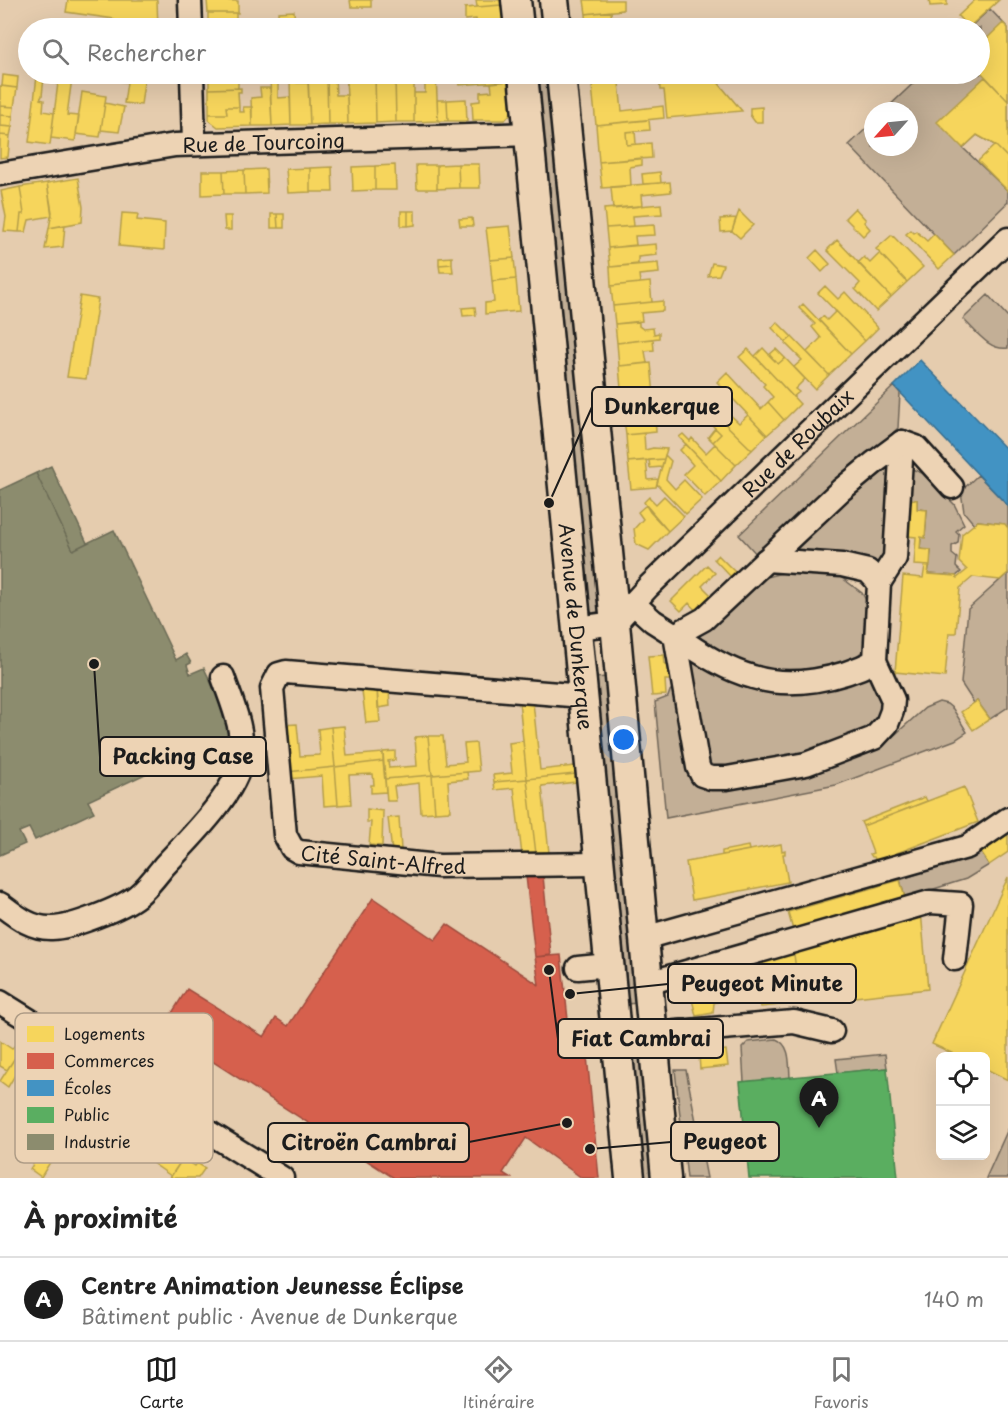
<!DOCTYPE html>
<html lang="fr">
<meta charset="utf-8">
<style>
:root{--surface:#fff;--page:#f6f6f6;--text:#222;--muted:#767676;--line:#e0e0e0;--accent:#1c1c1c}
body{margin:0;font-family:"Playpen Sans",sans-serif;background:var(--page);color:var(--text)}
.controls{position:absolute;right:18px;bottom:18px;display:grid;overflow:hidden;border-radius:9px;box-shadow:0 6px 24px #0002}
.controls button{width:54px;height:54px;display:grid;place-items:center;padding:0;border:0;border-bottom:2px solid var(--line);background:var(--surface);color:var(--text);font:30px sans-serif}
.compass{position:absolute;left:864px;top:102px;width:54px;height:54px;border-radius:50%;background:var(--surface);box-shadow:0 6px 24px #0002;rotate:243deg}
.you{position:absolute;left:624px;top:740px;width:21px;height:21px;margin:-15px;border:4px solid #fff;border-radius:50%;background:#1a73e8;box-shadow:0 0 0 9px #1a73e833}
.badge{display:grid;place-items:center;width:39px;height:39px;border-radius:50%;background:var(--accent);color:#fff;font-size:20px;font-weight:700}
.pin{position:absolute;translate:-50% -50px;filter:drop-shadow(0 2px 3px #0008)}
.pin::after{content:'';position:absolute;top:32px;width:21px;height:18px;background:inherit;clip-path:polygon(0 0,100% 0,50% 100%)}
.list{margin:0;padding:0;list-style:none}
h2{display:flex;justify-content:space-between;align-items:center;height:78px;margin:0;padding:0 24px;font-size:26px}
h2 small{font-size:20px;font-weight:400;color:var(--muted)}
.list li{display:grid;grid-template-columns:39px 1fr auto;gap:18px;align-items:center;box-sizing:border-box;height:84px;padding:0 24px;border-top:2px solid var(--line)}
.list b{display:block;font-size:22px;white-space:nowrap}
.list p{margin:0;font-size:20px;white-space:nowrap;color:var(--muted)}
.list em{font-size:20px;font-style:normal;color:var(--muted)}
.icon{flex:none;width:33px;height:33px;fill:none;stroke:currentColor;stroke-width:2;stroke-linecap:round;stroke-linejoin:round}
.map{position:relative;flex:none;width:1008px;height:1178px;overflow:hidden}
.search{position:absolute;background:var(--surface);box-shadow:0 6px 24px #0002;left:18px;right:18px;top:18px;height:66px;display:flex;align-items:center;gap:15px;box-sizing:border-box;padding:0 21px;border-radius:33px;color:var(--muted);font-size:22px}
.sheet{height:162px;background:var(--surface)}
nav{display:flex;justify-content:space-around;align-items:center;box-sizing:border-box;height:84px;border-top:2px solid var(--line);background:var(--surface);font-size:16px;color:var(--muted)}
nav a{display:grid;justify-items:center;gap:3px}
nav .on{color:var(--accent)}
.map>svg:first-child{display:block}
.green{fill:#c3af96;stroke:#706659;stroke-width:1.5}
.homes{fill:#f6d55c;stroke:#b59e49;stroke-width:1.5}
.shops{fill:#d6604d;stroke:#9e4c3e;stroke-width:1.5}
.schools{fill:#4393c3;stroke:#376f91;stroke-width:1.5}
.public{fill:#5aae61;stroke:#47824c;stroke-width:1.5}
.industry{fill:#8c8c6e;stroke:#6a6a55;stroke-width:1.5}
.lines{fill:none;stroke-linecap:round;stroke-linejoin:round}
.minor-casing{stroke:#1c1c1c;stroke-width:27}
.major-casing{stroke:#1c1c1c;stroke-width:33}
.minor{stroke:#edd3b4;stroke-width:22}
.major{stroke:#edd3b4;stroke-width:28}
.labels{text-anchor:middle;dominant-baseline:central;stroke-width:6;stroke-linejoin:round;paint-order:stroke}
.street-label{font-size:20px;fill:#1c1c1c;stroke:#edd3b4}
.key{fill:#edd3b4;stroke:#ae9c86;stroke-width:1.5}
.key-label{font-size:16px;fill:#1c1c1c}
.leader{fill:none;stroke:#1c1c1c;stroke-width:2}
.callout-dot{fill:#1c1c1c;stroke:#edd3b4;stroke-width:2}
.callout{fill:#edd3b4;stroke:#1c1c1c;stroke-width:2}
.callout-label{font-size:21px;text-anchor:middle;font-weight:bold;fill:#1c1c1c}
</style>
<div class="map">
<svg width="1008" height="1178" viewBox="0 0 1008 1178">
<rect width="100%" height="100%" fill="#e5ccae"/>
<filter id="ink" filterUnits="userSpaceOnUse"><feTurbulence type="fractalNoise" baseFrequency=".0167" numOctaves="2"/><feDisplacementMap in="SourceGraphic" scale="12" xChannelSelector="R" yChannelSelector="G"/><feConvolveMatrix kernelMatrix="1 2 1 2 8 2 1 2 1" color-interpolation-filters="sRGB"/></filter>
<g filter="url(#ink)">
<path class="green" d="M990,9l18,19v130l-13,-13 -18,-10 -14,13 45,43v11l-54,53 -105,-110 24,-23v25h36v-36h-25l39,-37h57v-46h-11z
M535,74h17l48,532 -2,6 -6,1 -4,-6z
M988,295l20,22v31c-19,3 -32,-17 -45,-29z
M894,386l6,7 -2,35 -139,129 -20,-22z
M890,462l-6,99 -6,3 -36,-7 -67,-1z
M912,469l10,4 32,31 10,20 -8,7 3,3 -1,9 -6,3v8l5,4 -1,9 5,5 -5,4 -28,-2 3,-23 -11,-2 1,-12h4l2,-27 -10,-1v-9l-13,-1 5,-28z
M978,475l30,31v22l-4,-4 -26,-3 -4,3 -10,-12 -3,-21z
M814,571l15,2 13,5 20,15 6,11 -1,34 -4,12 -14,15 -79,10 -76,-36c13,-20 51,-53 74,-62 13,-6 32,-5 46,-6z
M1008,573v134l-18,12 -13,-18 -3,2 -13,-20 7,-74z
M686,656l25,14 158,5 14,12 -3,36 -64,32 -91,16 -20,-7z
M607,677l32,326 -14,1 -31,-326z
M674,687c2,4 5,9 6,13 6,27 -6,74 24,88l102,-18 58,-15 17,-8 44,-39 14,-6 8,2 6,5 14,23 -12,8 -119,45 -170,33 -11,-116 13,-5 2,-6z
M980,851l9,14 -23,14 -61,19 -5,-18z
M776,1039c15,6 13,24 14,39l-46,4 -2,-34 6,-6z
M639,1047l5,5 12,126h-13l-12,-125 3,-5z
M885,1054l2,14 -49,5 -2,-14z
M675,1070h11l21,108h-20z
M1008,1129v49h-22z"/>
<path class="homes" d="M68,0h89l1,28h-46l2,-9 -48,-7z
M207,0l31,1v12h-30z
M350,0h21v7h-20z
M476,0h25v5l-24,2z
M584,0h39v10l-37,4z
M929,0h18v5l-17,1z
M975,0h24l-31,28 -10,-12z
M501,5l3,23h-27l-1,-9 -11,1v-12z
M294,11l1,17h-16l-1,-16z
M611,11l1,13 14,-4v8h-39l-1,-14z
M208,13h28v9h15v6h-43z
M1003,23l5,5v73l-28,-30v-26z
M109,74h36l-4,31 -17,-2 3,-21 -19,-2z
M209,74h61v1l-18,1v2l-14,1v9l-29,1z
M308,74h5v4h14l1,46 -18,1z
M327,74h6l2,2 1,19h11l1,29h-20z
M346,74h29l1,49 -28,1z
M375,74h6l-1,5 15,-1 1,44 -20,1z
M395,74h9v6h3v3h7v39h-18z
M430,74h6l2,47 -24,1v-29h11v-18h5z
M474,74h34l1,7 -50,4 -1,-6 16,-1z
M608,74h10l4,37 41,-5 1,12 -68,7 -5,-49z
M659,74h52l31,37 -75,7 -3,-28h-4z
M3,75l15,2 -1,11 -15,-2z
M59,75l13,3 -5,37 12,1 -4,25 -24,-3z
M37,76l7,1 -2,19 -2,3 4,1 -1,11 11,2 -4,32 -21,-3z
M985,77l23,24v57l-13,-13 -18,-10 -14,13 -26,-26z
M270,79h4v4h4v15l12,-1 1,28 -19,1z
M290,79h7v4h11l2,42h-19z
M509,81l3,31 -7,8h-32l-1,-18 8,-1v-9l12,-1 -1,-8z
M0,86l17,2 -3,19 -14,-1z
M241,88v4h-3l1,15h-13l1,7h-18v-25z
M260,88h10l2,38h-20l-1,-28 10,-1z
M82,92l24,4 -6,41 -24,-3z
M466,99l1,22h-19l-1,-21z
M437,100h10l1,21h-10z
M105,103l19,4 -5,25 -18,-2z
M0,106l14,1 -1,9 -13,-1z
M226,107h13v5h5l-1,-5h9v19l-34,1 -9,-7v-6h18z
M762,107v15h-7l-5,-7v-7z
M0,115l13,1 -1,11 -12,-1z
M649,120l1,10 -24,2 1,13 24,-2 1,15 -53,4 -3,-37z
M0,126l12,1 -2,9 -10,-1z
M635,131l1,13 -9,1 -1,-13z
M0,135l10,1 -2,21 -8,1z
M995,145l13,13v33l-30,-30z
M642,158v7l-12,2 1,19 -29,2 -3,-26z
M458,164l1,24 -22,1v-24z
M458,164h21l1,24h-21z
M395,165l1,25h-21v-24z
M416,165h21v24h-20z
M375,166v24l-22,1 -1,-24z
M332,167l1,25h-23v-24z
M310,168v24l-22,1 -2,-24z
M266,169l1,24 -22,1 -1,-24z
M244,170l1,24h-21l-1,-23z
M202,171h21l1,23 -22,1z
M660,172l1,11 -18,1 -1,-10z
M78,178l5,29 -1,15 -33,6 3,-16 -5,-29z
M670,182l1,10 -30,3 1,11 -29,3 -2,-22z
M47,183l5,33 -23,4 -3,12h-7l2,-18h3l-4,-27z
M20,187l4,27h-3l-2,18 -15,-1 2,-14 -5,-26z
M661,204l1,10 -29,2 1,10 -28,2 -2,-19z
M855,208l11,12 -2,2 6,7 -7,7 -18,-18z
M401,211h7v15h-7z
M408,211h7v14l-7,1z
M739,211l14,14 -13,13 -8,-7z
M122,213l16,1 -1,6 28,3 -1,27 -45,-4z
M271,214h6l1,14h-7z
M277,214h7v14h-6z
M224,216h7v14h-6z
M472,218l1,8h-13l-1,-7z
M736,218l-4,13 -11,1 -1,-13z
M65,225l-2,22 -18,2 4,-21z
M654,225l1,10 -20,1 1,9 -28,3 -2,-20z
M510,226l4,32 -24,2 -4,-32z
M911,230l3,3 2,-2 11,10 7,-7 20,21 -15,14 -33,-35z
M892,235l31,32 -16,15 -31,-33z
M837,240l54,57 -15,14 -21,-22 5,-6 -33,-33z
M656,244l1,11 -19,2v7l-28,3 -2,-19z
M817,250l13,14 -8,8 -13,-14z
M880,253l27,29 -16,15 -33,-34 6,-6 6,6z
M452,257v7l-13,1v-7z
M514,258l2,21 -24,2 -2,-21z
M658,263l1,10 -20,2 1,8 -29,3 -1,-19z
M712,263l11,2 -4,10 -11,1z
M452,264l1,8h-13l-1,-7z
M516,279l3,32 -34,3v-11l9,-1 -2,-21z
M650,282l2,20 -39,4 -2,-20z
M825,286l13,13 7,-7 33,36 -13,13 -47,-48z
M80,296l18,3 -12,80 -19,-2z
M663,301v10l-22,2 1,8 -27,3 -2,-18z
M803,304l48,50 -22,21 -22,-23 14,-14 -9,-11 3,-3 -16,-16z
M475,307l1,8 -13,1 -1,-8z
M836,311l29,30 -14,13 -32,-34 4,-4 4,4z
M639,322v4l4,3 10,-1 1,6 5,-1v5l-42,5 -2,-19z
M777,322l15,15 -6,5 -14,-14z
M792,337l37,38 -14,14 -21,-22 8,-7 -17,-17z
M653,339l1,11 -9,1 2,12 -28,3 -2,-23z
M763,348l15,16 7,-6 20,21 -10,10 4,3 -6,5 -38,-41z
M748,349l52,55 -16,16 -16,-18 5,-5 -10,-11 2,-2 -26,-27z
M776,349l9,9 -7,6 -9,-9z
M651,363l3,33 -6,1 1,13 -26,2 -4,-46z
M727,372l34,37 7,-7 16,18 -17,15 -50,-53z
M715,406l4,4 3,-3 17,16 9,-8 19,20 -15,15 -41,-40z
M646,410v7l9,-1 1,16 -30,3 -3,-23z
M715,414l37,36 -16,15 -23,-23 8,-8 -13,-13z
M715,428l6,6 -8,8 -5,-5z
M644,433l1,17 8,-2 14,1 -3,10 -36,3 -2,-27z
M683,434l7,7 2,-3 14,15 9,-9 21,21 -15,16 -42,-44z
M686,444l35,37 -16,15 -21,-22 9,-9 -13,-15z
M665,455l6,6 -5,18 9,10 9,-9 18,19 -16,15 -29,-30z
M664,459l-2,8 -12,1 -1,-8z
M646,460l2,20 10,-1 -2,8 -25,2 -3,-27z
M664,496l20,20 -16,15 -18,-19 -6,-10 5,-5 7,7z
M909,499l8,1v9l10,1 -2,28 -4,-1 -1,12 11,1 -1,16 -16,-1 2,-28 -9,-1z
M646,505l22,26 -19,19 -13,-6 -2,-15 9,-10 -5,-7z
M978,521l27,3 3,4v45l-8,7 -27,-3 -13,11 -4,45h-7l-4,44 -50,-5 8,-96 20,2 2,-12h4l-1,8 28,2 1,2 10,-8 -8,-8 3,-28z
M718,555l19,19 -5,4 -18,-19z
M707,565l8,8 -13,13 11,11 -16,15 -8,-9 -8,8 -10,-10z
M664,655l1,9 8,-1 2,17h-10l1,15 -14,1 -4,-40z
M377,689l12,1 1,16 -12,2z
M377,689l3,33 -14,1 -4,-32z
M519,701l14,1 7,68 34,-4 1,8 -48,5z
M977,701l13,18 -17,11 -12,-18z
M297,724l3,32 20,-1 -2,-26 13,-2 4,40 -48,5 -6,-47z
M344,726l3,30 36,-3v8l-48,6 -4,-40z
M428,736h15l3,28 20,-2 -2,-18 12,-1 3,28 -47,4z
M428,736l4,39 -47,4 -2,-27 12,-1v9l-7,1 1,7 28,-2 -2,-29z
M523,741l4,38 -33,3 -1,-7 19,-2 -3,-30z
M383,761l3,31 -15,1v-8h3l-1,-11 -24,1 2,29 -13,1 -3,-38z
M335,767l3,38 -14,1 -2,-30 -35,3v-7z
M467,772l1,7 -20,2 2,30 -15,1 -3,-37z
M575,774l1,8 -34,4 7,67 -13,1 -9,-75z
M432,775l3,37 -14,1 -2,-30 -25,3 2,15h-9l-2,-22z
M527,779l9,75 -14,1 -8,-67 -19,2 -1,-8z
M964,787l14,35 -102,39 -2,-4h-2l-2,-3 3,-1 -10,-27z
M925,797l2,4 -64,25 -2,-4z
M367,809l16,2 -1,35 -13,-1 2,-23h-4z
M399,817l2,33 -9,2 -4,-34z
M1008,832v20l-19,13 -9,-14z
M781,844l1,7 3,-1v4h-2l5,28 -96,18 -6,-38z
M748,846l1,4 -27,5v-4z
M1008,877v203l-22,-11v-13h-28l-26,-12z
M900,880l5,18 -112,32 -5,-18z
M921,911l7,78 -128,14 -7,-57z
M793,946l7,57 -39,4 -16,-46z
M747,969l7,21 -40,13 -1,10 -17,3 -7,-29z
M0,1041l12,8 2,-3 6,4 -13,20 -7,-4z
M20,1050l7,4 -2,3 13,9 -11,17 -12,-8 -7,12 -8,-6z
M726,1050l2,16 -28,3 -1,-14h7v-3z
M54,1130l11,8 -24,39 -11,-8z
M163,1142l8,5 -1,2 13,9 -12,18 -20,-14z
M183,1158l12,8 2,-3 8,5 -7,10h-28z"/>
<path class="shops" d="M526,876h17l8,79 -16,2z
M373,898l62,42 12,-16 92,61 -4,-28 26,-2 10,92 16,9 12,122h-17l-56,-40 -23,35 8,5h-117l-232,-149 25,-40 77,48 12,-19 12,8z"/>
<path class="schools" d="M920,360l88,91v55l-114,-120z"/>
<path class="public" d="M887,1068l11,110h-149l-9,-96z"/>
<path class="industry" d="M51,466l36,77 -14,7 -37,-77z
M36,473l37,77 41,-20 62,130 10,-6 5,9 -4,2 3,9 14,-6 30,64 -146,69 6,11 -59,28 -6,-12 -10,4 6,12 -25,11v-365z"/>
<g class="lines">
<g class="minor-casing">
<g id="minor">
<path d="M190,0l1,28"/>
<path d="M192,74l2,70"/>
<path id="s1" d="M0,174l175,-29 355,-11"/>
<path d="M879,583l16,-25 7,-116"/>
<path d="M633,603l20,18 22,14 23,132 4,8 9,3h16l79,-14 68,-26 13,-14 5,-13 1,-11 -18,-39 4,-78 -11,-12 -26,-6 -76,-5"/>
<path id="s2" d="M578,628l37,-5 33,-36 360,-348"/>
<path d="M875,661c-35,18 -84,28 -122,16 -29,-8 -54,-24 -78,-42l29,-16 137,-129 34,-28 27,-20 14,5 36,40"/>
<path id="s3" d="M583,696l-297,-24 -7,2 -7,14 13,147 7,13 7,4 140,14 160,-2"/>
<path d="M0,904c16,12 31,25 52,24 19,0 70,-20 85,-32 10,-8 19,-20 27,-30 23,-25 72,-72 77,-106 4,-29 -9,-57 -18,-83"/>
<path d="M644,938l323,-91 41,-28"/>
<path d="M578,968l31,-3"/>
<path d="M648,983l282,-81 31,2 -6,55"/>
<path d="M0,1002l282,176"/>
<path d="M616,1037l178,-15 38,9"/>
</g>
</g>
<g class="major-casing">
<g id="major">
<path d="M516,0l3,28"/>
<path d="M554,0l3,28"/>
<path id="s4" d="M523,74l107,1104"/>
<path d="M561,74l54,549 51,555"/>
</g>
</g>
<use href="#minor" class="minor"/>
<use href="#major" class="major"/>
</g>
</g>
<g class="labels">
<g class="street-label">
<text stroke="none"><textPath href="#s1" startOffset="266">Rue de Tourcoing</textPath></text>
<text stroke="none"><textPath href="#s2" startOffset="294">Rue de Roubaix</textPath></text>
<text stroke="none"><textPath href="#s4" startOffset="555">Avenue de Dunkerque</textPath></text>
<text stroke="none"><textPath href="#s3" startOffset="576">Cité Saint-Alfred</textPath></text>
</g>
</g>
<rect x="15" y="1013" width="198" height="150" rx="9" class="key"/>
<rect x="27" y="1026" width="27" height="16" fill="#f6d55c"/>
<rect x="27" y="1053" width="27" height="16" fill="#d6604d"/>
<rect x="27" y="1080" width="27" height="16" fill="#4393c3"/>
<rect x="27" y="1107" width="27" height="16" fill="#5aae61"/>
<rect x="27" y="1134" width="27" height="16" fill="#8c8c6e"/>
<g class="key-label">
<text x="64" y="1040">Logements</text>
<text x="64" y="1067">Commerces</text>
<text x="64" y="1094">Écoles</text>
<text x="64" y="1121">Public</text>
<text x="64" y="1148">Industrie</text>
</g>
<path class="leader" d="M549 503L592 407M94 664L100 757M570 994L668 984M549 970L558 1039M590 1149L671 1142M567 1123L469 1142"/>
<g class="callout-dot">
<circle cx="549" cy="503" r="6"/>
<circle cx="94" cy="664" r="6"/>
<circle cx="570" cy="994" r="6"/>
<circle cx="549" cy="970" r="6"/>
<circle cx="590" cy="1149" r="6"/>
<circle cx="567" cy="1123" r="6"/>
</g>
<g class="callout">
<rect x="592" y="387" width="140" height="39" rx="6"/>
<rect x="100" y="737" width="166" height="39" rx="6"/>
<rect x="668" y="964" width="188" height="39" rx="6"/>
<rect x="558" y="1019" width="165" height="39" rx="6"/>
<rect x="671" y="1122" width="108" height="39" rx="6"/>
<rect x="268" y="1123" width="201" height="39" rx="6"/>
</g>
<g class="callout-label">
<text x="662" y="414">Dunkerque</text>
<text x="183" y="764">Packing Case</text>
<text x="762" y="991">Peugeot Minute</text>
<text x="641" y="1046">Fiat Cambrai</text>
<text x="725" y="1149">Peugeot</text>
<text x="369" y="1150">Citroën Cambrai</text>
</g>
</svg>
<div class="controls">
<button><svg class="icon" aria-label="locate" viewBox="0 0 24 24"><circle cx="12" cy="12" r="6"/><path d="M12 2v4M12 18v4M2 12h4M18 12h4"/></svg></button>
<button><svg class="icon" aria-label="layers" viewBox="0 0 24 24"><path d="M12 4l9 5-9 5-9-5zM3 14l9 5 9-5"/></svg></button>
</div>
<svg class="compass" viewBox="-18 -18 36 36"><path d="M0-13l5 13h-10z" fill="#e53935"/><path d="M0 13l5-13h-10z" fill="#767676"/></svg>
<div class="you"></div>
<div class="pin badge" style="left:819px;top:1128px">A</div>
<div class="search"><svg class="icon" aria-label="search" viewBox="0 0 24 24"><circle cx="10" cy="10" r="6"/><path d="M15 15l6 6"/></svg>Rechercher</div>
</div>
<section class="sheet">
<h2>À proximité<small></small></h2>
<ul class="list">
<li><span class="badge">A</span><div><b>Centre Animation Jeunesse Éclipse</b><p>Bâtiment public · Avenue de Dunkerque</p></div><em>140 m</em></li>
</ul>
</section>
<nav>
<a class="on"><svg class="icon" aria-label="map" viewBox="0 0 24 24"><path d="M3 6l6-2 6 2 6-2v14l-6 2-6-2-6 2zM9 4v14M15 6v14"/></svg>Carte</a>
<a><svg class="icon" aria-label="directions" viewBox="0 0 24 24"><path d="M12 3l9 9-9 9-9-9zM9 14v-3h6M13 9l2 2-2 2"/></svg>Itinéraire</a>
<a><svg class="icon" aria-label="saved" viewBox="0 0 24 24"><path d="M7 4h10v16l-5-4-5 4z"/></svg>Favoris</a>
</nav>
